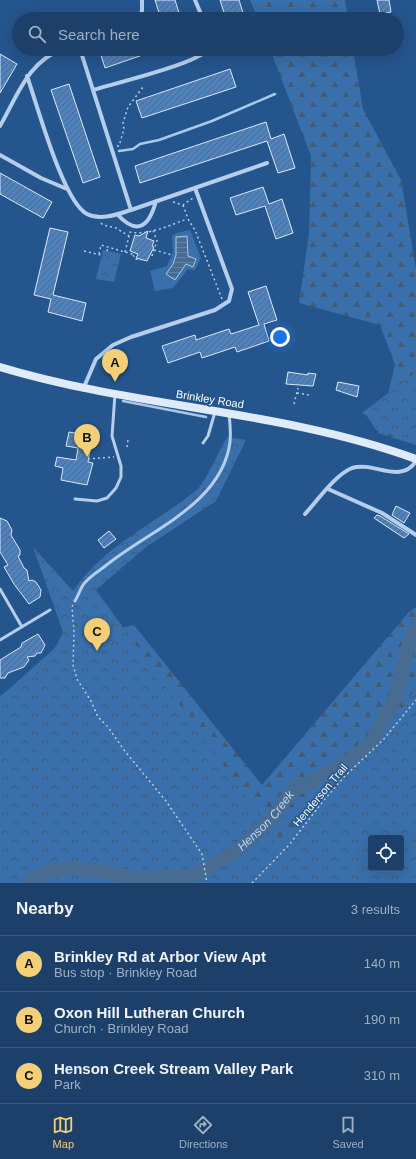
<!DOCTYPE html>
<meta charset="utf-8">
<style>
:root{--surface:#1c406a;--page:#294b72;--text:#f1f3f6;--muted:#a0afc1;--line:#3a597e;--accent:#f5ce78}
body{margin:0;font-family:Helvetica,sans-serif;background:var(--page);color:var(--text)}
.controls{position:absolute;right:12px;bottom:12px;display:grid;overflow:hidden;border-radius:4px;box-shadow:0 4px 16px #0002}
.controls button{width:36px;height:36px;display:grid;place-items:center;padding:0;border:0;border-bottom:1px solid var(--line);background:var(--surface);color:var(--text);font:20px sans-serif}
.you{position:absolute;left:280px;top:337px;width:14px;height:14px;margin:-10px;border:3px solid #fff;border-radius:50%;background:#1a73e8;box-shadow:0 0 0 6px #1a73e833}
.badge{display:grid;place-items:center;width:26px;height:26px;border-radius:50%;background:var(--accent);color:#111;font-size:13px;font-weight:700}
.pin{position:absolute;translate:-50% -33px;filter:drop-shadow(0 1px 2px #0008)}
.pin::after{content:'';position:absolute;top:21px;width:14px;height:12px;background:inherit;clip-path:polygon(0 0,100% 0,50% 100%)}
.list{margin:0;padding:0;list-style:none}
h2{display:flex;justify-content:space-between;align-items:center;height:52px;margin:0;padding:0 16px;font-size:17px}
h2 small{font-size:13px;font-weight:400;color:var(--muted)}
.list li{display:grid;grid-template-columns:26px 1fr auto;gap:12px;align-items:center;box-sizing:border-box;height:56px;padding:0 16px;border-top:1px solid var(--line)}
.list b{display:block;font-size:15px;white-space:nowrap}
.list p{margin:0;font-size:13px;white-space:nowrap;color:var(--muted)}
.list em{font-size:13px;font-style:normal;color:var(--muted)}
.icon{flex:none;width:22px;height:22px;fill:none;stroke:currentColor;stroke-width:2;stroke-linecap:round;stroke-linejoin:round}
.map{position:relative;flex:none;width:416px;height:883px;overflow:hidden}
.search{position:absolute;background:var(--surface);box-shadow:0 4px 16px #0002;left:12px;right:12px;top:12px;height:44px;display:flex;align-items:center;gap:10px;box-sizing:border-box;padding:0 14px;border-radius:22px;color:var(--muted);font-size:15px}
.sheet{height:220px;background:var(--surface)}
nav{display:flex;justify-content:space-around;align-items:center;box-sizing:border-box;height:56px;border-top:1px solid var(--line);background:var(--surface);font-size:11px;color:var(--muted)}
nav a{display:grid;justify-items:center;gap:2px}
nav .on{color:var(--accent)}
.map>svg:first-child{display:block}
.forest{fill:url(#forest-firs);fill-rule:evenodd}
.park{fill:url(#park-crowns);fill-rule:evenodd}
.pitch{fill:#396faa}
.water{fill:url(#water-rules);stroke:#a9c9ec}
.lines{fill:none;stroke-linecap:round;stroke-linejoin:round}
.stream{stroke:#a9c9ec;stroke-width:2.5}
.river{stroke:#486b92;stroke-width:14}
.building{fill:url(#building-hatch);stroke:#d9e8f8}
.path{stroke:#b4ceeb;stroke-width:1.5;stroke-dasharray:2 3;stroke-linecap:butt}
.lane{stroke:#b4ceeb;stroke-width:3}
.street{stroke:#b4ceeb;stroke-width:4}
.secondary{stroke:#dfebf9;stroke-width:8}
.labels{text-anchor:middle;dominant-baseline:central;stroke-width:3;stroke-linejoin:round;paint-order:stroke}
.street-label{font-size:11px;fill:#fff;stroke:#25558d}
.water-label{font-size:12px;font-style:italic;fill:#c0d8f2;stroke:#25558d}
</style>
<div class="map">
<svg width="416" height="883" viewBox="0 0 416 883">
<defs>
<pattern id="forest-firs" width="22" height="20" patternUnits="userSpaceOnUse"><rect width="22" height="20" fill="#396faa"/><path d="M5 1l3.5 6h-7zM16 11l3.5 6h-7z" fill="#445a72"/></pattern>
<pattern id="park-crowns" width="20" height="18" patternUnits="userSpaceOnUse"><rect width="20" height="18" fill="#396faa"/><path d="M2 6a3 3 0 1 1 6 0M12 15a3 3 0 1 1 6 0" fill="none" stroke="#445a72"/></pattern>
<pattern id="water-rules" width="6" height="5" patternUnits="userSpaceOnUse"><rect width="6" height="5" fill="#486b92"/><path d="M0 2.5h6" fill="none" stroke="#6381a2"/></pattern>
<pattern id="building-hatch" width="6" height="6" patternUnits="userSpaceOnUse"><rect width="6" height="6" fill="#5181b6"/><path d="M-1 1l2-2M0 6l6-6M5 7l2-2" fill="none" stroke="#4f6986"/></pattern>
</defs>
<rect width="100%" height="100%" fill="#25558d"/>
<path class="forest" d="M250,0h95l3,19h-90z
M270,49h83l10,60 38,71 15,89v176l-38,-12 17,-68 -15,-40 -81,-22 10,-69 2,-78z
M416,607v276h-416v-186l64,-57 70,-15 128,160 147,-173zM371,838h30v30h-30z"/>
<path class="park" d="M103,250l18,4 -7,28 -18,-3z
M416,372v70l-40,-12 -9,-14 -5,-3z
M227,437l19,3 -30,61 -70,46 -50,43 175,241 -2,3 13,20 134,-165v194h-416v-187l44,-27 19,-37 -30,-85 40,44c35,-49 81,-66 125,-102l7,-10zM371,838h30v30h-30z"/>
<path class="pitch" d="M190,230l11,28 -6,12 -7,-1 -15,19 -18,3 -5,-20 17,-5 6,-14 -1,-16 4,-3z"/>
<path class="water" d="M187,236l1,20 8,3 -3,8 -7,-3 -11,16 -9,-6 7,-10 3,-9v-18z"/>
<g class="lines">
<path class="stream" d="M119,151l14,-2 7,-5 19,-4 53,-19 63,-27
M123,401l83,16"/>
<path class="river" id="s1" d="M29,883l17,-11 20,-4 40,4 31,7 58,-4 43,-25 33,-31 25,-33 4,1 38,-19 32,-23 25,-46 13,-52 8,-21"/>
</g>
<path class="building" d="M155,0h20l6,19h-20z
M220,0h19l6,19h-19z
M377,0h12l2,12 -11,2z
M99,49h57l1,1 -52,18z
M0,54l17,10 -17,29z
M230,69l6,18 -94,31 -6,-17z
M69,84l31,93 -17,6 -32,-93z
M266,122l5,17 13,-5 11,34 -17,5 -11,-32 -127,42 -5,-17z
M0,173l52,29 -9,16 -43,-24z
M263,187l6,17 13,-5 11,34 -17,6 -11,-33 -29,9 -6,-17z
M50,228l18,4 -15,63 33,8 -4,18 -34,-9 3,-13 -17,-4z
M148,231l-2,7 8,3 -2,5 2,1 -7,14 -11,-3 2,-4 -8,-3 5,-16 4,1z
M266,286l11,34 -13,4 5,17 -32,11 -2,-5 -33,11 -2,-6 -32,11 -6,-17 33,-11 1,5 33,-11 2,5 28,-9 -11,-33z
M288,372l20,3v-2l8,1 -3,12 -27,-2z
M338,382l21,4 -2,11 -21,-7z
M69,432l23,4 -4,26 5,1 -6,22 -26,-5 2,-12 -8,-2 2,-9 19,3 2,-12 -12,-2z
M396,506l14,7 -6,10 -12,-8z
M377,515l3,1 29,18 -5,4 -30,-20z
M0,518l7,3 5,9 -1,5 9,15v5l-2,1 6,12 3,2 2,11 3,-1 4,2 5,8 -1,7 -11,7 -15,-20 -10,-17 4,-2 -8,-13z
M109,531l7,8 -12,9 -6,-8z
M38,634l7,11 -4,8h-4l-2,3 -8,1 2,3 -5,7 -16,6 -3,5h-5v-18l21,-13 1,-4z"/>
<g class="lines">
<path class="path" d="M117,146h2l5,-17 -1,-6 5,-16 15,-20
M173,202l10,3 10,-7
M183,205l5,14 7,11 27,69
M101,223l2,2 13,3 13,8
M154,250l18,5
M84,251l17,4
M107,251l1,-4
M125,252l5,-20c18,4 40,-7 57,-13
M99,254l2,-9 34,10
M133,255l2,4 6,1
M152,256l5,-15 -4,-11
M297,393l12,2
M294,404l4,-16
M127,447l1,-7
M88,459l26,-2
M73,605l-1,2 2,25 -1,33 4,14 14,22 7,16 10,10 16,23 42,51 36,53 5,29
M252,883l37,-38 35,-45 20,-23 39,-37 33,-40"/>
<path class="lane" d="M203,443l5,-7 7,-24
M75,499l22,2 10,-3 9,-10 5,-11v-11l-9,-30 3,-42
M0,589l22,38
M75,601c3,-5 5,-11 8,-16 5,-7 14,-13 21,-18 43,-36 118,-62 126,-125 1,-9 0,-19 -1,-28
M0,640l50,-30"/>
<path class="street" d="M195,0l8,19
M138,19l4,-8v-11
M80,49l51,161
M27,76c10,28 36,126 60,138 14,7 31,0 44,-4l136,-47
M93,90c20,-6 107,-27 115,-41
M0,126c17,-29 28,-65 63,-77
M0,155l41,23 26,11
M117,214c20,22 32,13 39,-13
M84,387l12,-28 17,-14 18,-8 84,-27 14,-9 3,-12 -37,-101
M328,489l54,24 34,22
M305,514c12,-13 31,-40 47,-46 21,-7 49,17 64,-7"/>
<path class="secondary" d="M0,367c136,41 282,43 416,92"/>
</g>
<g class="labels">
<g class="street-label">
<text transform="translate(210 399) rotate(9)">Brinkley Road</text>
<text transform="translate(320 795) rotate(-50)">Henderson Trail</text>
</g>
<g class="water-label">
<text stroke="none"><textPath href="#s1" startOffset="261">Henson Creek</textPath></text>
</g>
</g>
</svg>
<div class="controls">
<button><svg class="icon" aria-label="locate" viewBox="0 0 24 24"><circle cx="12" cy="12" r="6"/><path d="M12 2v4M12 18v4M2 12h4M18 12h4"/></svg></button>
</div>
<div class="you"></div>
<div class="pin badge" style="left:115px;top:382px">A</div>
<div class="pin badge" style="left:87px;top:457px">B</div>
<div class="pin badge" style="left:97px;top:651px">C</div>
<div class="search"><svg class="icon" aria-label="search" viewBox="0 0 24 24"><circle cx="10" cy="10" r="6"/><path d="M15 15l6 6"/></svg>Search here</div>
</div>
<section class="sheet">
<h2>Nearby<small>3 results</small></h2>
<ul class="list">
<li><span class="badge">A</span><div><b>Brinkley Rd at Arbor View Apt</b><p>Bus stop · Brinkley Road</p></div><em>140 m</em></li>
<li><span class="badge">B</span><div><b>Oxon Hill Lutheran Church</b><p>Church · Brinkley Road</p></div><em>190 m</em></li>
<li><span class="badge">C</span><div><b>Henson Creek Stream Valley Park</b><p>Park</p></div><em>310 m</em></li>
</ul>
</section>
<nav>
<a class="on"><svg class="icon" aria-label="map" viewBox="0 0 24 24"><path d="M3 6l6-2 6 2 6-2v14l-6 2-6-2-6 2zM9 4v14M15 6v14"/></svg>Map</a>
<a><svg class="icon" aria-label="directions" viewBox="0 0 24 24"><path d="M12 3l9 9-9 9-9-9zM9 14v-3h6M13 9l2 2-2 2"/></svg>Directions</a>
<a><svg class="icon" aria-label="saved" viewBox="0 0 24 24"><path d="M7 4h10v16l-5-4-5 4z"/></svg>Saved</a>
</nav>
